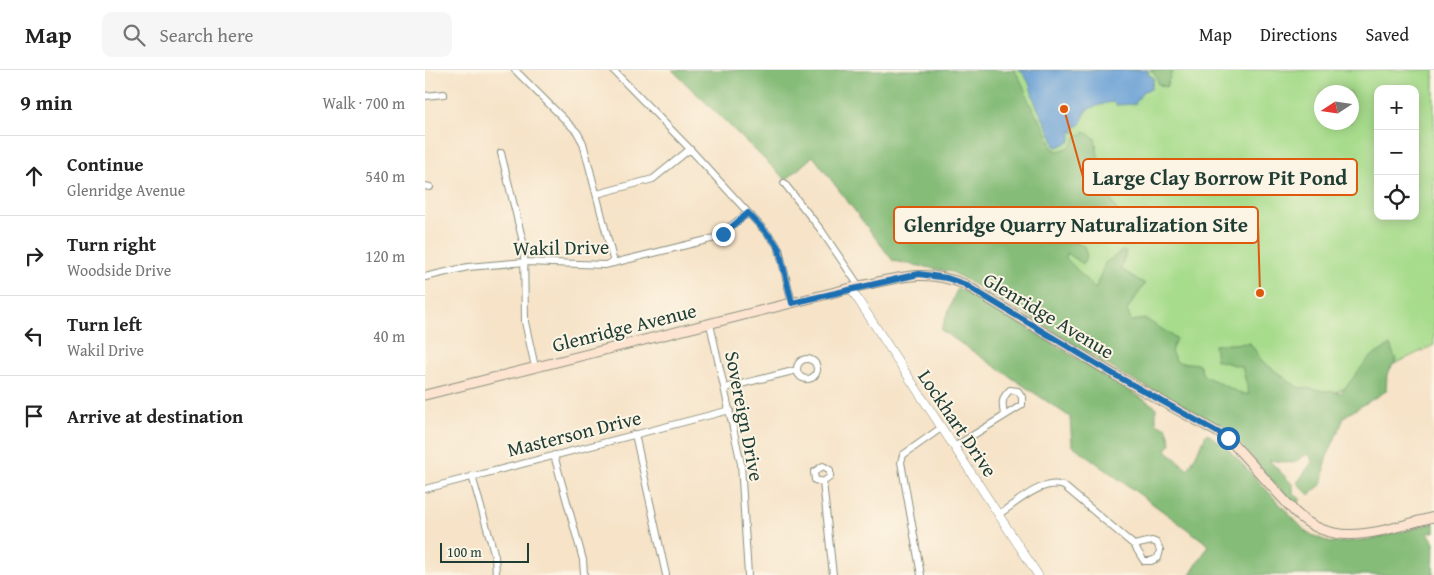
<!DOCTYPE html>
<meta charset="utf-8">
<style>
:root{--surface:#fff;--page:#f6f6f6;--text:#222;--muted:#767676;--line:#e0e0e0}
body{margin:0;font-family:"Gentium Book Plus",serif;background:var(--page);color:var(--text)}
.controls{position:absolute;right:15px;top:15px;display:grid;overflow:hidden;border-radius:10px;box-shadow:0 2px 12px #0003}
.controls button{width:45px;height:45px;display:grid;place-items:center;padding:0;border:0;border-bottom:1px solid var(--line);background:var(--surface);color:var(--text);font:25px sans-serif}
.compass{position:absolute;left:889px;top:15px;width:45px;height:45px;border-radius:50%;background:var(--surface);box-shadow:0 2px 12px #0003;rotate:258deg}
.scale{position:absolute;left:15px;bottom:12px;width:89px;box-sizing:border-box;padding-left:5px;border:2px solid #1f3d34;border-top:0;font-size:14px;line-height:18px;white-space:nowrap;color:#1f3d34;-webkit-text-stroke:4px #fcf5e5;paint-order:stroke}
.stop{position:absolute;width:15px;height:15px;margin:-11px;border:4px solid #1f6fb2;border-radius:50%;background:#fff}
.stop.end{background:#1f6fb2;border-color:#fff;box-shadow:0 1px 5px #0008}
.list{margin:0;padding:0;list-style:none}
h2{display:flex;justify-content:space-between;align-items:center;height:65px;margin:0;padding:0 20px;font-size:21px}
h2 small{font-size:16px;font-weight:400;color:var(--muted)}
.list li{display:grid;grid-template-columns:32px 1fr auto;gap:15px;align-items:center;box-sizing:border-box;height:80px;padding:0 20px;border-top:1px solid var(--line)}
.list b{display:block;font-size:19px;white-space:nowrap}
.list p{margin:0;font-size:16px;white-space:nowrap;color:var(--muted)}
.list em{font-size:16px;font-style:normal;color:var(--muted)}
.icon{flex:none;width:28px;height:28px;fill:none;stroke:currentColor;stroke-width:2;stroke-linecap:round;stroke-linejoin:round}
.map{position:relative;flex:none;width:1009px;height:505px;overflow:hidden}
header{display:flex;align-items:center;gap:30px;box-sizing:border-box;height:70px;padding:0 25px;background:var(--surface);border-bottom:1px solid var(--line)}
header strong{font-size:24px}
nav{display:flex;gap:28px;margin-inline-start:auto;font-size:18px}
.search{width:350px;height:45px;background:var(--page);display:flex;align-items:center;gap:12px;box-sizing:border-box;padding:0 18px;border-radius:10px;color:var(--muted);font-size:19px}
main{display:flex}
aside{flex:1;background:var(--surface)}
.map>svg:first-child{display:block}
.green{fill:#a7dc8c;stroke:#638c60;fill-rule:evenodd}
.forest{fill:#85bc78;stroke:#527c56}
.water{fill:#669fd5;stroke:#426e84}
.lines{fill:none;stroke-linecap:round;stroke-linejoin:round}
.minor-casing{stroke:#8a907e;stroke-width:8}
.tertiary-casing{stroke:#8a907e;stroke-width:9}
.secondary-casing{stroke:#8a907e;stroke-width:11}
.minor{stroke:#fff;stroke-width:6}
.tertiary{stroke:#fff;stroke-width:8}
.secondary{stroke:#fde4d1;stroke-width:9}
.route{stroke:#1f6fb2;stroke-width:6}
.labels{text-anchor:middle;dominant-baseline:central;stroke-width:4;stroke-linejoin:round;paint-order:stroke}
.street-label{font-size:20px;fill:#1f3d34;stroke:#fcf5e5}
.leader{fill:none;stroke:#de580e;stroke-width:2}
.callout-dot{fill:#de580e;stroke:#fcf5e5;stroke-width:2}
.callout{fill:#fcf5e5;stroke:#de580e;stroke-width:2}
.callout-label{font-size:21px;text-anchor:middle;font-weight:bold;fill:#1f3d34}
</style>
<header>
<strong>Map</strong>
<div class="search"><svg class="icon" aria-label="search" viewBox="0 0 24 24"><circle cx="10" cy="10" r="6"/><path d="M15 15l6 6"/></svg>Search here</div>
<nav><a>Map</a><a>Directions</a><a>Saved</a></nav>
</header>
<main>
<aside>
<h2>9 min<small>Walk · 700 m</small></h2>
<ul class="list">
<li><svg class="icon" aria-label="ahead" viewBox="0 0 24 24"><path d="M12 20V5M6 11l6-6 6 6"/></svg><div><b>Continue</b><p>Glenridge Avenue</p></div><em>540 m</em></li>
<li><svg class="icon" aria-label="right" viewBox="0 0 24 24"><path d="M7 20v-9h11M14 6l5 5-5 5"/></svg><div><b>Turn right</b><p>Woodside Drive</p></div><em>120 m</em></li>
<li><svg class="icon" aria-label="left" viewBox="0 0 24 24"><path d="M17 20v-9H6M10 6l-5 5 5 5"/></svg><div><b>Turn left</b><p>Wakil Drive</p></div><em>40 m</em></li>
<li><svg class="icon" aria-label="arrive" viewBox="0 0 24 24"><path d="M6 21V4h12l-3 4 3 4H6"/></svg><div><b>Arrive at destination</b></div></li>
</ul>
</aside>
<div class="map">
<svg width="1009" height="505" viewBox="0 0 1009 505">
<rect width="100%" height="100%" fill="#fcf5e5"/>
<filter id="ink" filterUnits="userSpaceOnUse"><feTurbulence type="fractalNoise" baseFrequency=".02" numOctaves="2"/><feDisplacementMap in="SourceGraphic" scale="10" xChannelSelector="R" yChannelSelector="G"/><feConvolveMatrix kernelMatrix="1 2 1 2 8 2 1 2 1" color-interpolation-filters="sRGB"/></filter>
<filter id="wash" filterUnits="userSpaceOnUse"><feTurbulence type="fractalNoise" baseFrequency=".0096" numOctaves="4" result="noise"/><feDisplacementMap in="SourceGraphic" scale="20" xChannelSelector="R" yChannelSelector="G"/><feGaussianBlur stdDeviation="1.12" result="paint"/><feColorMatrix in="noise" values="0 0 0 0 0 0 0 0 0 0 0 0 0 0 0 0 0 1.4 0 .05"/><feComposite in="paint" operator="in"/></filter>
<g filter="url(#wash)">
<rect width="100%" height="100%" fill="#f6e3c8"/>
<path class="green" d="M582,0h427v275l-195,94 -208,-198 90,-19 -56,-71 -14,5zM953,19h37v127h-37zM896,22h30v30h-30z"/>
<path class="forest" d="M247,0h342c9,12 10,19 15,32 8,16 19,27 23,46l6,3c8,-2 17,-5 18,-15l9,-4 10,6 4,23 10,8 -1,22 12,27 -5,8h-11l-41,13 21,7 3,10 -4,8 -16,-11 -1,5 29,31 10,-26 17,-12 4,1 -5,17 24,15 -18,26 4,11 15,-2 30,19 -5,14 6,10 22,2 4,11 39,19h7l-7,-27 -26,-7 -2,-15 36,-2 12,18 35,26 44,6 27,-34 22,-14 6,15 -9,14 -1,17 -41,25 -19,43 -3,24 -14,12 -12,-12 15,-21 -3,-9 -16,10 -24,-3 24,25v9l8,5 -3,4 -6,1 -55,-64 -49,-33 -63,-31 -91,-57 -82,-47 -59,-11 -80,-105 -27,24z
M726,0h22l-7,17 -8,-3 -1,-6z
M532,219l17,6 182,112v16l11,5 4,15 -5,7 22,20 19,-37 23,18 77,82 24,10 41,-4 62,-16v9l-6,1 6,9 -1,33h-243l19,-30 -137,-100 -2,-28 -129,-87z"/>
<path class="water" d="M595,0h128v4l6,4 -3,11 -8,2 -8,13 -19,1 -2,-3c-6,0 -21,5 -27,8l-7,15 -7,3 3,5 -5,-2v10l-13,6 -3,-1c-4,-17 -16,-31 -21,-47 -5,-15 -3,-16 -14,-29z"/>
</g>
<g filter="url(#ink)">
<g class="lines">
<g class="minor-casing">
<path id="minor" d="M90,0l62,62 6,11 31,120
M188,0l77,79 84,92 5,8 13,54
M0,26l19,-2
M76,83l23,93 1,76 10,45
M359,113l37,47 38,56
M0,116l5,1
M172,124l56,-15 37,-30
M0,207l43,-10 58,-5 79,3 110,-27 33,-25
M285,254l31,140 7,111
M372 299a10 10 0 1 1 20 0a10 10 0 1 1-20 0Z
M300,318l72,-18
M210,364l31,141
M529,377l68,-42v-8l-4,-6 -8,-1c-9,8 -8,14 -6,25
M129,385l29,105 1,15
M398,396l7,4v7l-7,5 -8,-2 -1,-8z
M47,406l23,80 1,19
M398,412l10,93
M0,419l305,-79
M574,444c18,-11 43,-36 65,-28l70,59 10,16h7l7,-3 2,-8 -3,-7 -5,-2 -18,4
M496,505l-20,-113 2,-7 38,-27"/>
</g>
<g class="tertiary-casing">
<path id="tertiary" d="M426,219l187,286"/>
</g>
<g class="secondary-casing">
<path id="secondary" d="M0,325l434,-109c40,-8 65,-18 105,-2l151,91 113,63 67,74c41,40 90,17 139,5"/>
</g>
<use href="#minor" class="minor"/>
<use href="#tertiary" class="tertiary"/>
<use href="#secondary" class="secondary"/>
</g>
</g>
<g class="lines" filter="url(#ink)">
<path class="route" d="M298,164l25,-21 26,28 5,8 13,54 127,-29 28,4 17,6 151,91 113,63"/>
</g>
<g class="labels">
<g class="street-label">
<text transform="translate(136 177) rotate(-1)">Wakil Drive</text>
<text transform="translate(624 245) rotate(31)">Glenridge Avenue</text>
<text transform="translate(199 257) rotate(-14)">Glenridge Avenue</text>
<text transform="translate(320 346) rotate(79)">Sovereign Drive</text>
<text transform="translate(533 353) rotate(56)">Lockhart Drive</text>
<text transform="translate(149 363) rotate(-14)">Masterson Drive</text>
</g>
</g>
<path class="leader" d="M639 39L658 107M835 223L833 155"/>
<g class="callout-dot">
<circle cx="639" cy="39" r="5"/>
<circle cx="835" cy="223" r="5"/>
</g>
<g class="callout">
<rect x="658" y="89" width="274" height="36" rx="5"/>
<rect x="469" y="137" width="364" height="36" rx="5"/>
</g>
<g class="callout-label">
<text x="795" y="115">Large Clay Borrow Pit Pond</text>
<text x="651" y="162">Glenridge Quarry Naturalization Site</text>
</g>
</svg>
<div class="controls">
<button>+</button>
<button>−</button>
<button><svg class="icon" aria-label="locate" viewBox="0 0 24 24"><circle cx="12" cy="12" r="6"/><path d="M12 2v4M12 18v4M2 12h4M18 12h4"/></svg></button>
</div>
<svg class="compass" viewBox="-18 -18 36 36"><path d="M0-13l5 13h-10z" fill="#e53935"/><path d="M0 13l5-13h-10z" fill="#767676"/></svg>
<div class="scale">100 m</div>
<div class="stop" style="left:803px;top:368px"></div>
<div class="stop end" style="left:298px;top:164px"></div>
</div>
</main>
